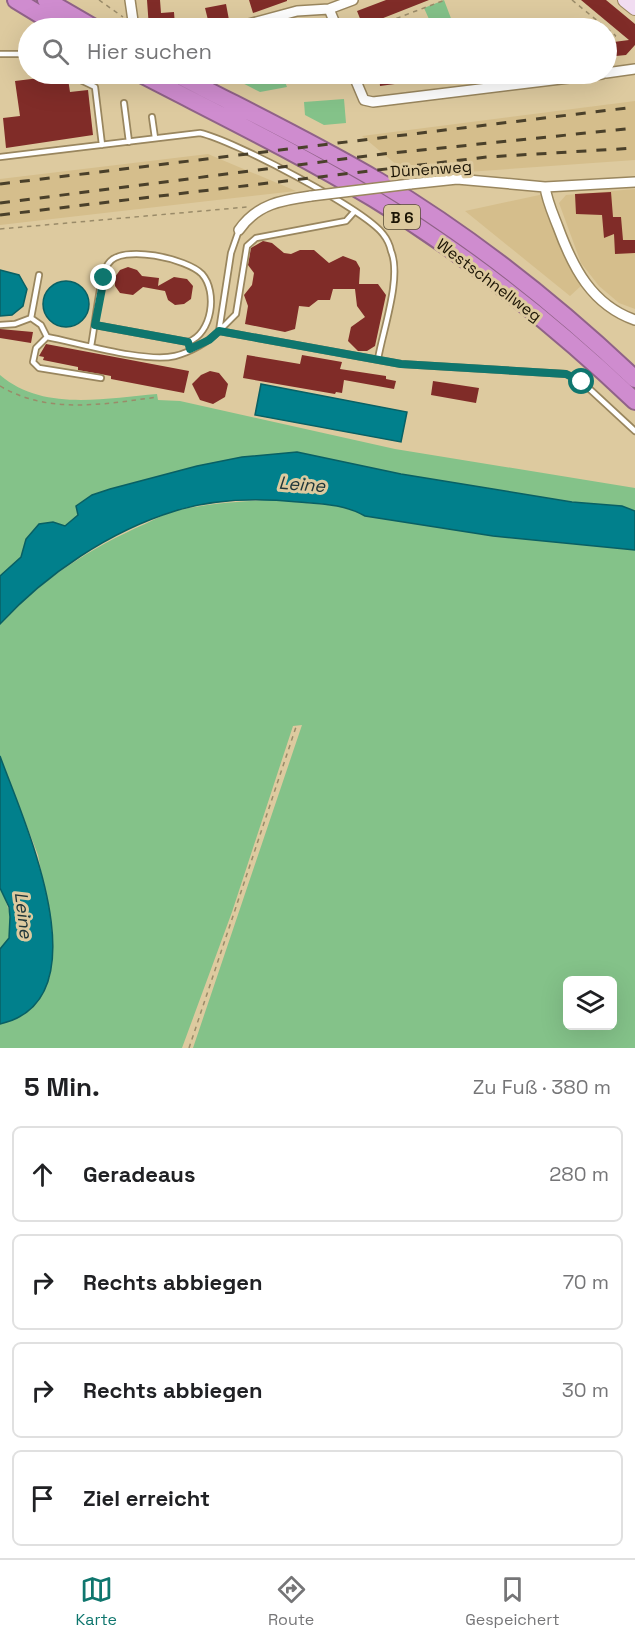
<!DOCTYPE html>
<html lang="de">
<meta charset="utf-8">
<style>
:root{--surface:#fff;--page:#f6f6f6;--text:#202124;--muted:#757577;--line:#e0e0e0;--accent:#0f766e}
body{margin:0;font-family:"Space Grotesk",sans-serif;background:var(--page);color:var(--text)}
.controls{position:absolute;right:18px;bottom:18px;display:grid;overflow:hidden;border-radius:9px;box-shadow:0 6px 24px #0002}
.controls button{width:54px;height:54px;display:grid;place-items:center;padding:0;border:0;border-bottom:2px solid var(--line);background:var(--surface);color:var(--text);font:30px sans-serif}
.stop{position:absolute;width:18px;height:18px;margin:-14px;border:4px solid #0f766e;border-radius:50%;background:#fff}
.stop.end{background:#0f766e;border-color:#fff;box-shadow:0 2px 6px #0008}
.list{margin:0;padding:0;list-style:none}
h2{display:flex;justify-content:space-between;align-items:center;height:78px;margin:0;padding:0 24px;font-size:26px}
h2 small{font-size:20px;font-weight:400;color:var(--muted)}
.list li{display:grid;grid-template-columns:39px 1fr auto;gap:18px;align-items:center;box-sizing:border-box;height:96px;margin:0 12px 12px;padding:0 12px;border:2px solid var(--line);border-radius:9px}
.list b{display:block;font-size:22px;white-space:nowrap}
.list em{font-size:20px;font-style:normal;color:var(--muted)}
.icon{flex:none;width:33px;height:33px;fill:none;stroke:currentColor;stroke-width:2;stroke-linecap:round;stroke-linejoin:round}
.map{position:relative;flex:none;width:635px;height:1048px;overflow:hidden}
.search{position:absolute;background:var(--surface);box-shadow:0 6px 24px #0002;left:18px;right:18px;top:18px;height:66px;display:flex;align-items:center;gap:15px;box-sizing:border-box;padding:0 21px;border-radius:33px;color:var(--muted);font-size:22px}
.sheet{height:510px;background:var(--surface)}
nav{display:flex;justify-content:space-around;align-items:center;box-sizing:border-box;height:84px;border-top:2px solid var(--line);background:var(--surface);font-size:16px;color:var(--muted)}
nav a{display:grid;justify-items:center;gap:3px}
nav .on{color:var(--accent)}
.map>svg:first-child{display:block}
.built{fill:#d5be8c}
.green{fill:#84c289;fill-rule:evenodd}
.water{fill:#01808c;stroke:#096064;stroke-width:1.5}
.building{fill:#802c28}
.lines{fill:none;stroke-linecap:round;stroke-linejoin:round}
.lane-casing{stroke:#99865e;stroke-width:8}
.street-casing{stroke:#99865e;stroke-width:12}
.secondary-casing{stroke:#99865e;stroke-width:16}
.highway-casing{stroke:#906288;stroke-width:20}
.path{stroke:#9a8b69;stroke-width:1.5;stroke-dasharray:4.5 4.5;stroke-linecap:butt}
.lane{stroke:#fff;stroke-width:4.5}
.street{stroke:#fff;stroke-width:9}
.secondary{stroke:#f1dcf1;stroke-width:14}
.highway{stroke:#cf8ccf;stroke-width:16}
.rail{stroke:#4a402a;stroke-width:3;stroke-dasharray:10 10;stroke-linecap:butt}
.street-bridge-casing{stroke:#99865e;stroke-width:12;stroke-linecap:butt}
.street-bridge{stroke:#fff;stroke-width:9}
.route{stroke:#0f766e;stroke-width:8}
.labels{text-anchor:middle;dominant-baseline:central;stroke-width:6;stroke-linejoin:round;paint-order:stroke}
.shield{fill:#ddca9f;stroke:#564b33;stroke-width:1.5}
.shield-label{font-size:15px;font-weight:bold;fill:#1c1505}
.street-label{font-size:16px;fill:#1c1505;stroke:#ddca9f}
.water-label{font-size:18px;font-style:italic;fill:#20373a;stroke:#ddca9f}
</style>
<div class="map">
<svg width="635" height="1048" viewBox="0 0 635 1048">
<rect width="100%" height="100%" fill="#ddca9f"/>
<path class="built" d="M635,101v59l-225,16 -48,-40z
M208,154l88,37 -296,34v-46z
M635,189v120l-16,-6 -20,-17 -18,-23 -22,-60 7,-8z
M544,194l39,90 -13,12 -105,-85z"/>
<path class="green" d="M444,0l8,21 -19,7 -9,-20z
M225,74h57l5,13 -27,5z
M344,99l2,24 -22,2 -19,-10 -1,-13z
M0,375c43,37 106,23 157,19l1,6 22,1 215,48 240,39v23l-13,-5 -50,-4 -171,-28 -104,-22 -100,14 -87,23 -45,37 -12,-4 -27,17 -5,18 -21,19z
M274,500l75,7 16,9 128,20 142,14v498h-442l109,-323 -9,1 -61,186 -50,136h-182v-24l7,-2 43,-45 2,-49 -14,-73 -38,-99v-132c41,-44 90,-76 145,-100 11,-5 22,-12 34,-14 31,-7 63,-9 95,-10zM568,981h44v45h-44z
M0,888c9,18 19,46 0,61z"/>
<path class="water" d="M0,270l19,5 8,14 -4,17 -11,9 -12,1z
M43 304a23 23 0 1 1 46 0a23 23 0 1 1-46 0Z
M261,384l146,28 -6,30 -146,-27z
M297,452l104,22 171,28 50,4 13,5v39l-142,-14 -128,-20c-21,-12 -43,-12 -67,-14 -39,-4 -85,-3 -123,9 -65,20 -129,63 -175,113v-48l21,-19 5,-18 13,-15 14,-2 12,4 13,-11 -2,-9 16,-11 18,-6 87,-23 45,-9z
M0,756c22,61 107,244 0,268v-75l9,-11 1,-21 -1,-10 -9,-19z"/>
<path class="building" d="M147,0h13l1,13 13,-1 1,14 -26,2z
M249,0h38v1l-34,12z
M386,0h43l-66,26 -6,-15z
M581,0h25l29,24v21l-9,10 -20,2v-14l23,-3z
M226,4l3,16 -20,4 -4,-16z
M379,74h59l1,4 -59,8z
M64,75l4,4 2,13 18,-2 5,45 -87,13 -3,-30 17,-2 -5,-35z
M611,192l2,25h8l2,23h12v13l-20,1 -1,-20 -10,4 -2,-23 -26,-1 -1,-20z
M263,241l9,2 12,10 7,1 9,-4h14l15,13 14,-7 13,5 4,7 -1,16h19l8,11 -11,51 -8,5h-9l-10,-10 3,-14 14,-10 -8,-11 -2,-17h-22l-3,11h-12l-9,7 -10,-1 -4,23 -10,3 -40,-8 3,-18 -4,-11 8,-10 2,-12 -6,-8 3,-17z
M128,267l9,3 5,6 17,2 -1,8 16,-9 13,2 6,7 -2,13 -7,5 -9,1 -7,-5 -3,-9 -22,-4 -10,8 -13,-2 -5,-7v-9l5,-7z
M0,329l33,3 -2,11 -31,-5z
M46,344l143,27 -5,22 -73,-14v-3l-33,-6v-3l-35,-7 1,-3 -5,-1z
M247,355l53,9 2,-9 40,7 -2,7 46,7v3l10,2 -2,8 -50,-9 -2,13 -6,-1 -1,2 -92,-16z
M210,371l9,2 9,11 -3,13 -12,7 -13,-4 -8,-16 9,-9z
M433,381l46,7 -3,15 -45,-8z"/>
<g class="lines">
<g class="lane-casing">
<path id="lane" d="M0,54h28
M68,74l27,13 7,58
M124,103l5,39
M152,117l3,21
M0,157l200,-24c33,7 164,76 183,101 4,5 7,12 8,17 11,26 -8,79 -13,108
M31,318l8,-43
M0,325l15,-1 16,-6 10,7 6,12c32,6 98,26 128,19 16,-4 33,-14 44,-25l12,-78 8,-23
M219,331l182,33 165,10 16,8 53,49
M219,331l17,-17 11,-68 9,-8 90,-17 8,-9
M47,337l-11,11 -3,14 6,6 62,10
M91,346c4,-19 8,-68 17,-82 13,-21 80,-5 94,10 16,18 10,60 -14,68l-93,-17"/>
</g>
<g class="street-casing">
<path id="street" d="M130,0l3,21 5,7
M329,9l8,19
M234,28l63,-17 32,-2 24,-9
M606,73l29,-4
M353,74l11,26 9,2 229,-28
M410,184l47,-5 88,8 90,-5
M545,187c2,14 8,27 13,40 15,41 34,78 77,93
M239,230c18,-26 43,-30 72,-34"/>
</g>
<g class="secondary-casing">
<path id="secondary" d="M625,0l10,8"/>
</g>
<g class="highway-casing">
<path id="highway" d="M16,0l46,28
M46,0l48,28
M141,74c77,40 157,79 232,124 94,57 182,127 262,203
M176,74c67,35 136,68 202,107 92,55 179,124 257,198"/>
</g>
<path class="path" d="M99,0l24,17
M572,0l44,36
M371,28l74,-28
M606,38l10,-2
M0,229l247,-22
M0,386c49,29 104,18 158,11
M189,1048l107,-321"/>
<use href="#lane" class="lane"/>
<use href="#street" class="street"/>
<use href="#secondary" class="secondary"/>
<use href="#highway" class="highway"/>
<path class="rail" d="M0,184l635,-77
M0,203l383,-49 252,-26
M0,215l487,-58 148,-9"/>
<g class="street-bridge-casing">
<path id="street-bridge" d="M311,196l99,-12"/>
</g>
<use href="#street-bridge" class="street-bridge"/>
</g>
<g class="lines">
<path class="route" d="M104,278l-9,47 93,17 2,7 19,-9 10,-9 182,33 165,10 16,8"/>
</g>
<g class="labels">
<rect class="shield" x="384" y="205" width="36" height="24" rx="4.5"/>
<g class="shield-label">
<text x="402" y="217">B 6</text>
</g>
<g class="street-label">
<text transform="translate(431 169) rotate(-4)">Dünenweg</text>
<text transform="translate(489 280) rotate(37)">Westschnellweg</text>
</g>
<g class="water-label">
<text transform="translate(302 484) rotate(4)">Leine</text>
<text transform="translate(24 915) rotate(83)">Leine</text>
</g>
</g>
</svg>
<div class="controls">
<button><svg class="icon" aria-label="layers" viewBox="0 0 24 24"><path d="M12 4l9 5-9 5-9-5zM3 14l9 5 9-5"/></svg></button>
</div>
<div class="stop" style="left:582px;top:382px"></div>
<div class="stop end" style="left:104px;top:278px"></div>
<div class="search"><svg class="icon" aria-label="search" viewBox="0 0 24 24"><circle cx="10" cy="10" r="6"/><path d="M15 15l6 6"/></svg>Hier suchen</div>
</div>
<section class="sheet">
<h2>5 Min.<small>Zu Fuß · 380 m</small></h2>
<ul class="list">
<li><svg class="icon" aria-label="ahead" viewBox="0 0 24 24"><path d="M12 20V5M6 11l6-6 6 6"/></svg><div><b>Geradeaus</b></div><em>280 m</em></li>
<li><svg class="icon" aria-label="right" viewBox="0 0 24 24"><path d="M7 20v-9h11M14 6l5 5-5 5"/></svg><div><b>Rechts abbiegen</b></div><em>70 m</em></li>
<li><svg class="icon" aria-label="right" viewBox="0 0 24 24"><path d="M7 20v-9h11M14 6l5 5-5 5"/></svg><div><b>Rechts abbiegen</b></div><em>30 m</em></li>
<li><svg class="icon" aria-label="arrive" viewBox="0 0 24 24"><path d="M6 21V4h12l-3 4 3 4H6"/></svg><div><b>Ziel erreicht</b></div></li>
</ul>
</section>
<nav>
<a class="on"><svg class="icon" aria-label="map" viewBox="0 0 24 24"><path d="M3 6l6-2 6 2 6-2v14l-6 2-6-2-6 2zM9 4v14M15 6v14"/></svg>Karte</a>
<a><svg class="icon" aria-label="directions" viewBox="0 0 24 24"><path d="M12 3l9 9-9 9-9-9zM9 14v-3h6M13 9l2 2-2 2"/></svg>Route</a>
<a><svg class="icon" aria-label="saved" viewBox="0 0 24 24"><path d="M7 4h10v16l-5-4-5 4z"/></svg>Gespeichert</a>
</nav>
